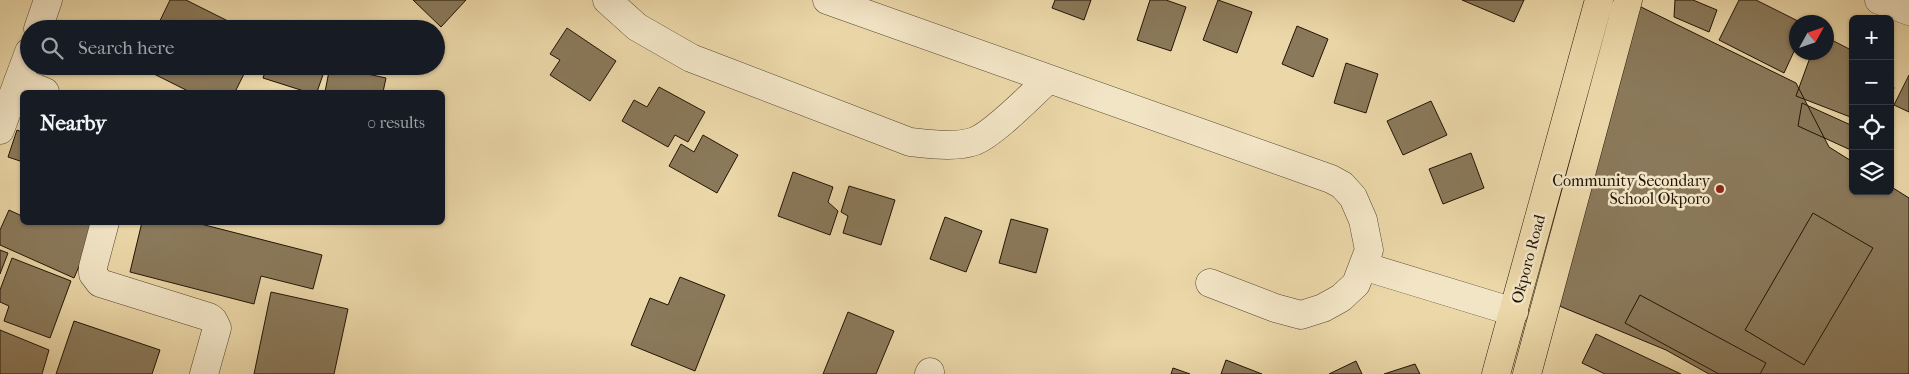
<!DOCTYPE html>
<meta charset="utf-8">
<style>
:root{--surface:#171b24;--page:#20242c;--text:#f1f3f6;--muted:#9ea1a6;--line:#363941}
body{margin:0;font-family:"IM FELL French Canon",serif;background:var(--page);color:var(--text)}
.controls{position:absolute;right:15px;top:15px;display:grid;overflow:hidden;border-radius:8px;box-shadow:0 1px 4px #0004}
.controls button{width:45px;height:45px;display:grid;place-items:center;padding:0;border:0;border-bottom:1px solid var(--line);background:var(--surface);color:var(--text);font:25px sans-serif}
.compass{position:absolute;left:1789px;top:15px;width:45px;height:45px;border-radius:50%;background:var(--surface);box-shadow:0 1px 4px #0004;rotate:50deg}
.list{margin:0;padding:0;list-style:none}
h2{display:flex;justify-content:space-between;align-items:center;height:65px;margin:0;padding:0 20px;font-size:21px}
h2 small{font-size:16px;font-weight:400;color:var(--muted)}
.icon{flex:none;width:28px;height:28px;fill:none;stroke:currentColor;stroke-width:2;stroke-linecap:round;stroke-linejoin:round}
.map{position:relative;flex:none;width:1909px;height:374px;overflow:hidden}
.search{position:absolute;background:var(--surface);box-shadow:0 1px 4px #0004;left:20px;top:20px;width:425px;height:55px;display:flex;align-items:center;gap:12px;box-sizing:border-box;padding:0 18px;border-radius:28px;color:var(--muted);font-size:19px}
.panel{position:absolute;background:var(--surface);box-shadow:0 1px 4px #0004;left:20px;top:90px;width:425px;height:135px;border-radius:8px}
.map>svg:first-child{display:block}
.building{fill:#8a795a;stroke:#201405}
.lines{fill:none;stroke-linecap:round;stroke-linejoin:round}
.minor-casing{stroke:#53452e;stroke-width:29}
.major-casing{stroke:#201405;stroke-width:29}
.minor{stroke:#f2e5c6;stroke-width:28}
.major{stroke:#ebd7a8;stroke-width:28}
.poi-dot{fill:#8f2418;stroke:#f2e5c6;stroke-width:2}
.labels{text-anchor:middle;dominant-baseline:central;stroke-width:5;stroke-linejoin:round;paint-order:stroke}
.poi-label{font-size:16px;fill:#201405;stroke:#f2e5c6;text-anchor:end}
.street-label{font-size:16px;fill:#201405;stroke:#f2e5c6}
</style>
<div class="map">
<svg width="1909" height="374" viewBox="0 0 1909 374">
<rect width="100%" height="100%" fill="#ebd7a8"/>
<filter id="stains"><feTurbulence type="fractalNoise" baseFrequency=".004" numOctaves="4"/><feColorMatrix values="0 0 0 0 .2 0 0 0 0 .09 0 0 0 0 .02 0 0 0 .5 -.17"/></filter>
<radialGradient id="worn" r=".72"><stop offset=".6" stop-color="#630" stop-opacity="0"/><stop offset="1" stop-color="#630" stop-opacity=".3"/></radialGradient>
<path class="building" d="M170,0h16l58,29h-88z
M413,0h53l-25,27z
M1055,0h36l-7,20 -32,-12z
M1150,0h16l20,7 -15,44 -34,-11z
M1218,0l34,12 -15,41 -34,-13z
M1462,0h62l-10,22z
M1675,0h18l24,10 -8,22 -35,-15z
M1739,0h17l44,22h-4v25l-12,26 -65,-33z
M1639,6l157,77 33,64 24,15v29h37v-5l19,12v176h-200l-43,-24 -109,-45z
M1297,26l31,13 -15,38 -31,-13z
M567,28l49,33 -26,40 -40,-26 10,-15 -10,-6z
M1828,38l25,13v67l-57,-22 16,-44h14z
M1346,63l32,11 -12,39 -32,-10z
M138,66h110l-13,26h-45z
M267,66h59l-9,26h-10l-44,-14z
M330,66l56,12 -3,14h-58z
M1909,75v37l-15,-7z
M1890,77l4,11 -4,10z
M659,87l46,25 -17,30 -13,-7 -7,12 -46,-26 12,-21 13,7z
M1431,101l16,34 -44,20 -16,-34z
M1802,103l51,23v25l-55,-25z
M17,130l5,2v20l-2,9 -12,-4z
M703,135l35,20 -21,38 -48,-27 12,-22 13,8z
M1471,153l13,35 -41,16 -14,-35z
M793,172l40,15 -5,15 10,9 -8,24 -52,-19z
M849,186l46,14 -14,45 -38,-12 5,-17 -7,-4z
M9,210l13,6v6h76l-24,56 -74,-33v-15z
M1813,213l60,35 -69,117 -59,-35z
M945,217l37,14 -16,41 -36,-13z
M1011,219l37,10 -12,44 -37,-10z
M142,222h51l129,33 -9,34 -52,-13 -7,28 -124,-32z
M0,250l8,3 -8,21z
M12,258l59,23 -21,57 -46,-17 5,-15 -9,-4v-12z
M680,277l45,18 -30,76 -64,-26 19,-47 18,7z
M271,292l77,17 -14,65h-80z
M1640,295l126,68 -6,11h-41l-94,-51z
M848,312l46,19 -18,43h-53z
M74,321l86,29 -8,24h-96z
M0,330l49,20 -7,24h-42z
M1596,334l85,40h-76l-23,-11z
M1226,360l36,14h-41z
M1356,361l6,13h-33z
M1415,364l5,10h-36z
M1173,368l17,6h-19z"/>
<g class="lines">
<g class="minor-casing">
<path id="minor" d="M607,0l30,27 54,31 219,84c20,2 46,6 65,-1 20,-8 57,-47 74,-62
M827,0l504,179 11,6 11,12 10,23 6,30 -13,34 -15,14 -18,10 -22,7 -26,-7 -65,-25
M1879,0l30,11
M38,29l10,-29
M18,81l27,11
M0,130l29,-78
M105,222l-12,45v7l7,9 109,34 4,3 4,8 -13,46
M1363,266l151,46
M929,374l1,-2"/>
</g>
<g class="major-casing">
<path id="major" d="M1496,374l103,-374
M1527,374l101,-374"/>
</g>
<use href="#minor" class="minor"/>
<use href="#major" class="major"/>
</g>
<circle class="poi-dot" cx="1720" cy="189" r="5"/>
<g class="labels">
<g class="poi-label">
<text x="1710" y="180">Community Secondary<tspan x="1710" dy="18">School Okporo</tspan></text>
</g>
<g class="street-label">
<text transform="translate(1528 259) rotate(-75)">Okporo Road</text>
</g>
</g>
<rect width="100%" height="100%" filter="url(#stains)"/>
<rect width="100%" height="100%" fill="url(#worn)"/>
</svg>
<div class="controls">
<button>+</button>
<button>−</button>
<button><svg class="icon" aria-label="locate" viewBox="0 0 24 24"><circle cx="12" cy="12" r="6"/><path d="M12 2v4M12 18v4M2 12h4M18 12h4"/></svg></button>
<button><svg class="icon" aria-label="layers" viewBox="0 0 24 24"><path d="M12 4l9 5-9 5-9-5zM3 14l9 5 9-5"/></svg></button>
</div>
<svg class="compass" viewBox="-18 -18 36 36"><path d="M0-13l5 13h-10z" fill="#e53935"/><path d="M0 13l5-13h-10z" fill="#9ea1a6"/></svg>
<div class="search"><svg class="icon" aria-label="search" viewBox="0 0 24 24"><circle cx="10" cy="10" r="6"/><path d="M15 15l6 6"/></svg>Search here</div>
<section class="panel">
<h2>Nearby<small>0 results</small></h2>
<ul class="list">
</ul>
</section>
</div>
